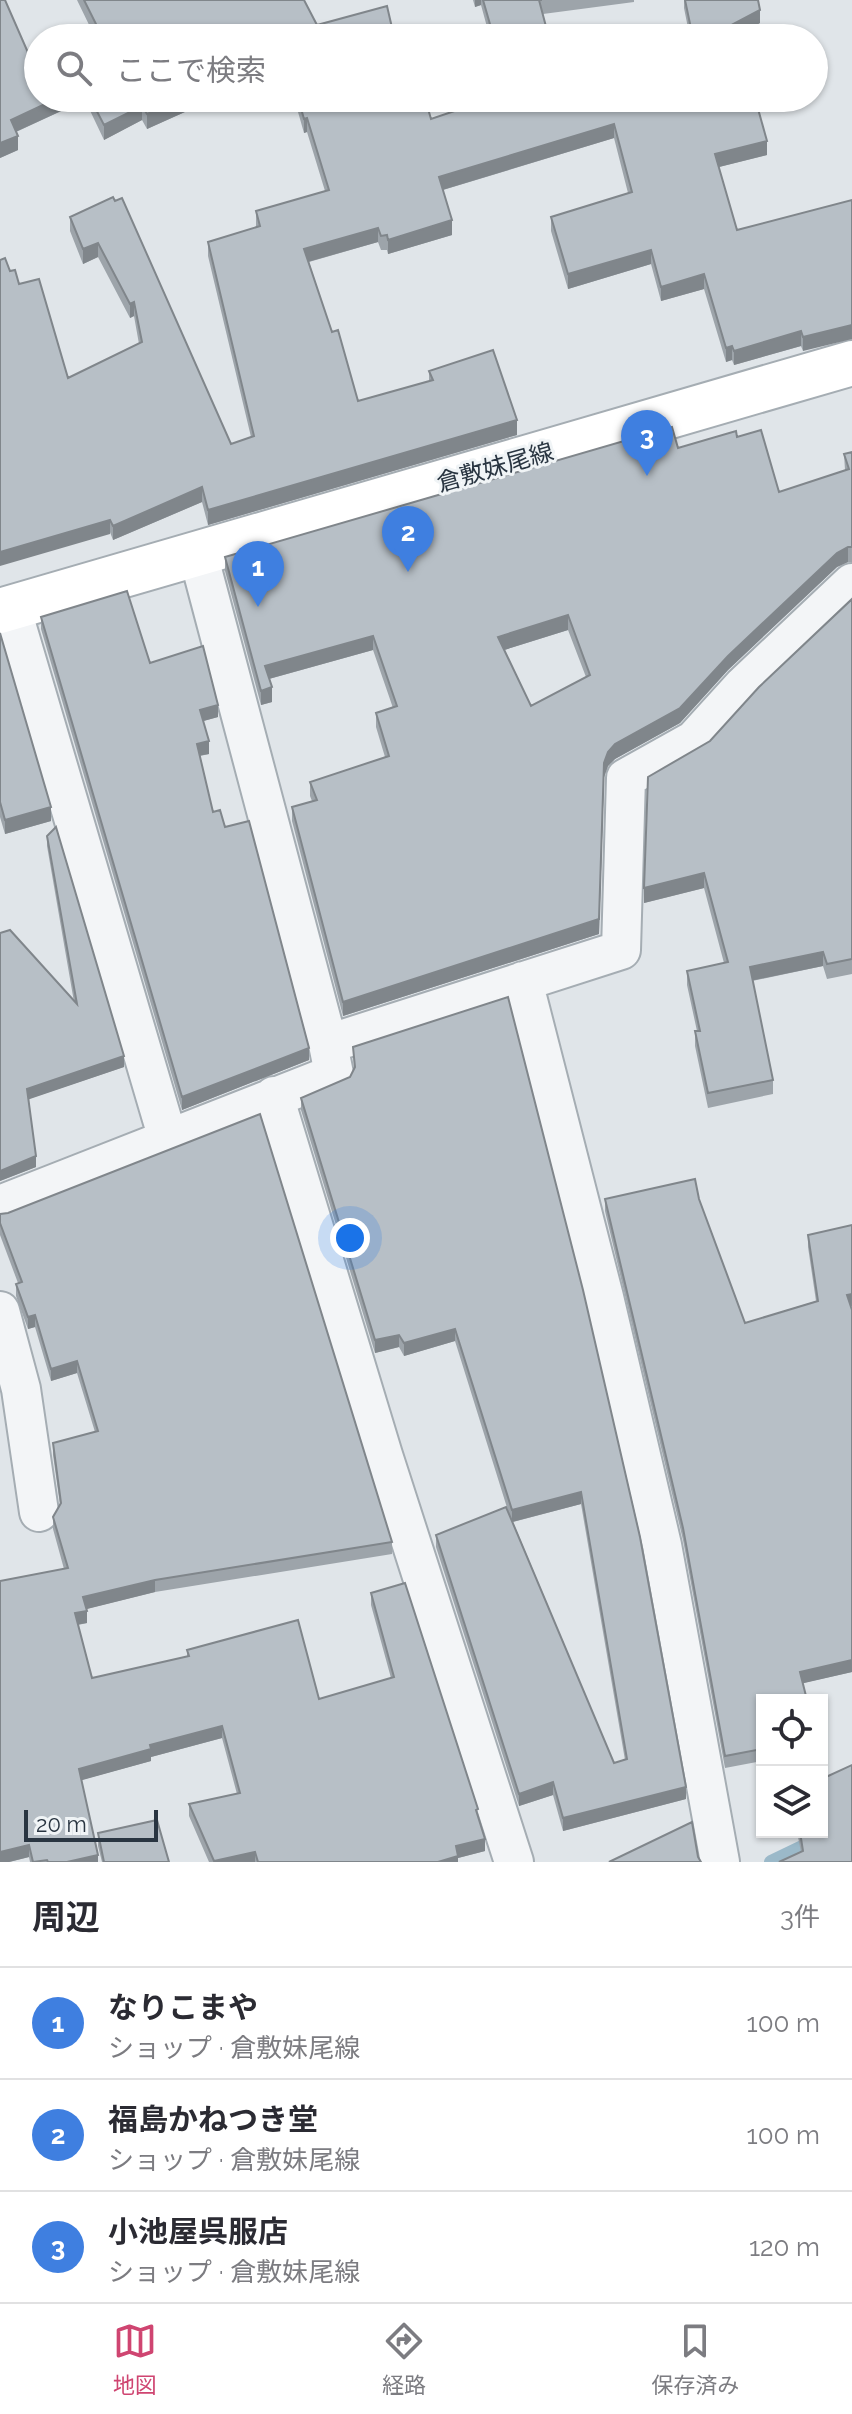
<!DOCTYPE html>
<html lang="ja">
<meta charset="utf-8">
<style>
:root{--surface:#fff;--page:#f2f2f3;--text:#2b2b33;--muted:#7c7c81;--line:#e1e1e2;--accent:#cf4571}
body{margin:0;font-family:Raleway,"Noto Sans JP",sans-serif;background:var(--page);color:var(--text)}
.controls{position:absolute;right:24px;bottom:24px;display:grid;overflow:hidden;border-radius:0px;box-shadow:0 2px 6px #0004}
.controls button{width:72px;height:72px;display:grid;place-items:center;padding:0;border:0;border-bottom:2px solid var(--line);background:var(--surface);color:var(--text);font:40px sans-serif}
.scale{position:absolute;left:24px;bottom:20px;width:134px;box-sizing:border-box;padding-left:8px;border:4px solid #293541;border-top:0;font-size:22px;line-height:28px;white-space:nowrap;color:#293541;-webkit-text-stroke:6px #f0f4f6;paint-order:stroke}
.you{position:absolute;left:350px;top:1238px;width:28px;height:28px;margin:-20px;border:6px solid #fff;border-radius:50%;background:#1a73e8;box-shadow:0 0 0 12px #1a73e833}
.badge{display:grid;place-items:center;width:52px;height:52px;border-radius:50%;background:var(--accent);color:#fff;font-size:26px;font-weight:700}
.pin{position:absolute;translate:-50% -66px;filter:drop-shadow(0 2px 4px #0008)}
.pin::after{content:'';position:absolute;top:42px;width:28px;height:24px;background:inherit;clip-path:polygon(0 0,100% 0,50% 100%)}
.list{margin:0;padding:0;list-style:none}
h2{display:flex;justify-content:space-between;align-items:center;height:104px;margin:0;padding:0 32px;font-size:34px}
h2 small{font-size:26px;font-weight:400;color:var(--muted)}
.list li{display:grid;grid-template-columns:52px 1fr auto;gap:24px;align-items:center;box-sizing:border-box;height:112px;padding:0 32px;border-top:2px solid var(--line)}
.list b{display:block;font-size:30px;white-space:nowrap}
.list p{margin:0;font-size:26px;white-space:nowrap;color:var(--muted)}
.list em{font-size:26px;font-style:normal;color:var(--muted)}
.icon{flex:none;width:44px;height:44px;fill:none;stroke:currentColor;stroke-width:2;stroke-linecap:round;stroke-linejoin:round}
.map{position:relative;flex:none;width:852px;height:1862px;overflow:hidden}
.search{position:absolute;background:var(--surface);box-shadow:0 2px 6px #0004;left:24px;right:24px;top:24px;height:88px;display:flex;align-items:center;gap:20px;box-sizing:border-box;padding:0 28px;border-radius:44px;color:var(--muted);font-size:30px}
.sheet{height:440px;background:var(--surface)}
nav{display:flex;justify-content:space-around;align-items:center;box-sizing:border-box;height:112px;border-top:2px solid var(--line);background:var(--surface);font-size:22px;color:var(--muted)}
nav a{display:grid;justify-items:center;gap:4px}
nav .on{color:var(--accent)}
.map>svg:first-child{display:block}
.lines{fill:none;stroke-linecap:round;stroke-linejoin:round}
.stream{stroke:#9bb9c9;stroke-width:14}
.street-casing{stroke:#a5adb3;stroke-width:42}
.secondary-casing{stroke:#a5adb3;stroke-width:48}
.street{stroke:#f3f5f7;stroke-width:38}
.secondary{stroke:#fff;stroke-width:44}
.wall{fill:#9da4aa;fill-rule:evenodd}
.shaded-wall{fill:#80868b}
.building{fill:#b7bfc6;stroke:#80868b;stroke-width:2;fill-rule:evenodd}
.labels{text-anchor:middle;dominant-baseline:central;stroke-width:6;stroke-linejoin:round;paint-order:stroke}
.street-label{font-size:24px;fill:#293541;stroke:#f0f4f6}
</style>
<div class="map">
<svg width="852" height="1862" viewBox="0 0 852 1862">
<rect width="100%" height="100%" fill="#e0e5e9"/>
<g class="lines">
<path class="stream" d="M771,1862l81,-39"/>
<g class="street-casing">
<path id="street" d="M11,607l157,532
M523,981l81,316 58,248 58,317
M328,1044l293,-94 5,-172 68,-38 49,-54 109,-103
M274,1096l109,359 131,407
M0,1205l334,-131 -6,-30 -130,-490
M0,1311l21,78 18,123"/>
</g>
<g class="secondary-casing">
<path id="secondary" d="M0,611l852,-248"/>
</g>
<use href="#street" class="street"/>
<use href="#secondary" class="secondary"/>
</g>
<path class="wall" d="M0,0l38,98h178l-69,31 -5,-9 -38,20 -19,-40 -69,32 2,18 -18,8z
M77,0h227l13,25 76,7 -300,1z
M473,0h161v2l-91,12 6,24h-59l-9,-33 -6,2z
M684,0h74l2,23 -29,15h-41l-6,-30z
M294,98h131l6,21 143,-19 193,55 -48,12 18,63 115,-30 -49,151 -2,-5 -67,19 -2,-5 -6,2 -22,-73 -43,12 -10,-37 -83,25 -17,-58v-14l77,-24 -14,-55 -171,52 9,45 -64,19 -1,-4h-6l-3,-8 -69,20 23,70 26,69 71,-19v-11l88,64 -309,90 -6,-23 -89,38 -103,-269 9,13 49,94 71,-34 -5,-28 -4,2 -32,-61 -15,7 -13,-33v-14l43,-20 118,247 20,-7 -43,-181v-14l48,-14v-17l69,-20 -18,-59 -3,1z
M737,437l42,55 66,-22 -1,-16 8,-2v110h-4l-11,5 -109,103 -48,53 -65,36 -7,7 -4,11 -5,157 -256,82 -51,-195v-14l20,-6 -2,-5v-14l75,-25 -9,-30v-14l17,-5 -20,-58 -104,29 3,23 -11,3 -36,-134v-14l453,-109zM568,630l18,47 -55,29 -27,-56z
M852,599v375l-25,5 -4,-13 -71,15 21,99v14l-65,14 -13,-62v-15h2l-10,-46v-14l37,-8 -20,-75 -60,15 66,-162z
M41,617l109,46 68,54 -15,4 6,33 -9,2 13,56 12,15 84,233 -127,50 -141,-481z
M0,633l51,188 -46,13 -5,-17z
M47,836l77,231 -96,32 8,68 -36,14v-248l74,69 -27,-156z
M508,997l178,802 -123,32 -10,-36 -34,11 -83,-259v-12l73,-21 -54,-173 -51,15 -5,-9 -24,6 -74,-243v-12l49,-21 4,-8 -1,-22zM581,1504l44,256 -11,3 -101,-241z
M605,1199h94l46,124 71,-22 -8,-54v-12l44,-10v81h-1l1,4v362l-49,11 -41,17v61l-37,7 -42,-228 -78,-329z
M0,1214l392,328v12l-237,38 -69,17 1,14 -9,2 14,53 95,-21v-7l132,49 72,-21 -20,-73v-12l107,223 7,35 -27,7v4h-249l-20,-46v-12l48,-10 -15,-56 -71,19v4l-70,19 17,82h-68l-1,-5 -20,5h-9l64,-293 -11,-40v-12l7,-12 -7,-50v-12l42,-11 -18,-59 -26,8 -16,-54 -7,2 -12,-33v-12l2,-1 -18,-48z
M826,1777l26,85 -51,-10 -4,-20h25z
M98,1833l71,29h-67l-4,-16z"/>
<path class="shaded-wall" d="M475,0h6v5l-6,2z
M760,10v13l-29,15h-24z
M58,98h27v2l-74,34v-14z
M183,98h33l-69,31v-15z
M142,106v14l-38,20v-15z
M307,118v14l-3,1v-14z
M614,124v14l-175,53v-14z
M18,136v14l-18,8v-15z
M767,141v14l-52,13v-14z
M452,220v15l-64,19v-14z
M378,228v14l-74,21v-14z
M98,243v14l-15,7v-15z
M651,250v14l-83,25v-15z
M704,274v15l-43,12v-14z
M134,302v14l-4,2v-14z
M852,325v14l-49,12v-14z
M801,331v15l-67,19v-14z
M732,346v14l-6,2v-14z
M517,420v15l-309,90v-15z
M202,487v15l-89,38v-14z
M110,520v14l-110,32v-14z
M848,547v15l-11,5 -109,103 -48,53 -65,36 -7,7 -4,11 -5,157 -256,82v-14l272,-258 113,-88 109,-103z
M568,615v15l-70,22v-15z
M373,636v14l-108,30v-14z
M272,687v15l-11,3v-14z
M218,705v12l-18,5v-12z
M209,741v13l-12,2v-12z
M51,807v14l-46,13v-14z
M704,873v15l-60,15v-15z
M823,952v14l-73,15v-14z
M309,1048v12l-127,50v-13z
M124,1056v11l-97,33v-11z
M36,1156v11l-36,14v-10z
M852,1294v12l-5,1v-12z
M35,1315v12l-7,2v-12z
M455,1329v12l-51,15v-13z
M399,1335v12l-24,6v-13z
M77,1361v12l-26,8v-12z
M581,1492v12l-69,18v-12z
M155,1580v12l-72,18v-13z
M87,1611v12l-12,2v-12z
M852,1660v12l-52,12v-12z
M222,1726v12l-71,19v4l-72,20v-12l71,-24z
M553,1782v13l-34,11v-12z
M686,1787v12l-123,32v-13z
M485,1839v12l-27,7v4h-20l18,-16z
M29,1845v12l-20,5h-9v-10z
M255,1852v10h-41v-1z
M98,1855v7h-31z"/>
<path class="building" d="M0,0h5l28,64 5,-3v37h20l-47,22 7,16 -18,7z
M84,0h220l13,25 70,-19 6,26 14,-3 2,9h-326l16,-8z
M483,0h59h-3l10,38h-55z
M685,0h73l2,10 -53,28h-14z
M90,98h93l-36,16 -5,-8 -38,19z
M298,98h127l6,21 62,-21h81v2l7,-2h174l12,43 -52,13 22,76 115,-30v125l-49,12 -2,-6 -67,20 -2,-5 -6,2 -22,-74 -43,13 -10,-37 -83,24 -17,-57 81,-25 -18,-68 -175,53 13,43 -64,20 -1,-5 -6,1 -3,-8 -74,21 28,83 6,-2 20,71 75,-21 -4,-9 64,-21 24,70 -309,90 -6,-23 -89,39 -3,-6 -110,32v-292l5,-2 5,13 5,-1 4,14 20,-5 29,99 74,-36 -8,-40 -4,2 -32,-61 -15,6 -13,-32 43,-20 2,4 7,-3 109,246 23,-8 -46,-194 52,-16 -4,-15 73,-21 -22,-72 -3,1z
M672,427l6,21 58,-17 1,6 24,-7 18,62 70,-23 -5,-15 8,-2v95h-4l-11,6 -109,103 -48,52 -65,36 -7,8 -4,11 -5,156 -256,83 -51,-195 25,-7 -7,-18 79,-26 -13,-43 21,-7 -24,-70 -108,30 7,21 -11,4 -36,-134zM568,615l22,60 -59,31 -33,-69z
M127,591l23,72 53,-17 15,59 -18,5 9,31 -12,3 16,68 7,-2 5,17 24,-6 60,227 -127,49 -141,-480z
M852,599v360l-25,5 -4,-12 -73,15 23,113 -65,13 -13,-62h5l-13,-60 41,-9 -24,-89 -60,15 4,-111 62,-36 49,-54z
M0,633l51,174 -46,13 -5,-18z
M56,827l68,229 -97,33 9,67 -36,15v-238l10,-3 67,74 -30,-168z
M508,997l75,293 57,247 46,250 -123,31 -10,-36 -34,12 -83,-259 70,-28 108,256 13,-4 -46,-267 -69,18 -57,-181 -51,14 -5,-8 -24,5 -74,-242 49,-21 5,-10 -2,-20z
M260,1114l132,428 -237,38 -72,17 4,14 -12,2 17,65 97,-22 -2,-6 111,-30 21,79 75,-22 -23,-84 34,-10 73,226 -2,1 9,29 -29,7 2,10 -20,6h-180l-3,-10 -41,9 -25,-57 51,-11 -18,-67 -72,19 1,4 -72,20 19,86 -31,7h-19l-1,-2 -14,2 -4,-17 -29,7v-271l68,-13 -15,-51 8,-14 -8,-60 45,-12 -21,-70 -26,8 -16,-54 -7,2 -12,-33 6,-2 -22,-59v-9l8,-1z
M695,1179l4,20 46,124 73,-22 -10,-66 44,-10v69l-5,1 5,15v350l-52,12 7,28h-45v49l-37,7 -42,-228 -78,-329z
M822,1762l4,15 26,-12v97h-73l24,-11 -3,-19h22z
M157,1820l12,42h-65l-6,-29z
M692,1822l6,35 3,5h-92z"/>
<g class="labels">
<g class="street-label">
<text transform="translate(495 467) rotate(-16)">倉敷妹尾線</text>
</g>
</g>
</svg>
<div class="controls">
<button><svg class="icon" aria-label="locate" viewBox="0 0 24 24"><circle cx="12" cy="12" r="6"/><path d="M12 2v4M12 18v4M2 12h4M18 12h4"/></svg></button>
<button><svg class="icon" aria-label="layers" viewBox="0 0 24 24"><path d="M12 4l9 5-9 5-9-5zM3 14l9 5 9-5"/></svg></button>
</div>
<div class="scale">20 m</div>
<div class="you"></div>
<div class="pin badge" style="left:258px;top:607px;background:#3f7fe0">1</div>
<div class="pin badge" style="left:408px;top:572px;background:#3f7fe0">2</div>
<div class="pin badge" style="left:647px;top:476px;background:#3f7fe0">3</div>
<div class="search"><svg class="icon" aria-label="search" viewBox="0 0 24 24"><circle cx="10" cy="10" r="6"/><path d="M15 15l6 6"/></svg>ここで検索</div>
</div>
<section class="sheet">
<h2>周辺<small>3件</small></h2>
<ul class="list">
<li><span class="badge" style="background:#3f7fe0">1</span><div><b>なりこまや</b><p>ショップ · 倉敷妹尾線</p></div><em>100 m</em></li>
<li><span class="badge" style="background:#3f7fe0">2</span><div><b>福島かねつき堂</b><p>ショップ · 倉敷妹尾線</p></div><em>100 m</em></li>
<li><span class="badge" style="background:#3f7fe0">3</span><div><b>小池屋呉服店</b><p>ショップ · 倉敷妹尾線</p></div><em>120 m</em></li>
</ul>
</section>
<nav>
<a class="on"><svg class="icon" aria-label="map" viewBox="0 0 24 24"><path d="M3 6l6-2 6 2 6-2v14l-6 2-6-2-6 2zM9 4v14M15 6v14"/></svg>地図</a>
<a><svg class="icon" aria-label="directions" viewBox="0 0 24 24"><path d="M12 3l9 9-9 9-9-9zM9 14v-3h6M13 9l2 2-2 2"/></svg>経路</a>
<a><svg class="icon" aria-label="saved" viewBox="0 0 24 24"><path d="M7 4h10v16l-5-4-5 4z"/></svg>保存済み</a>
</nav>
